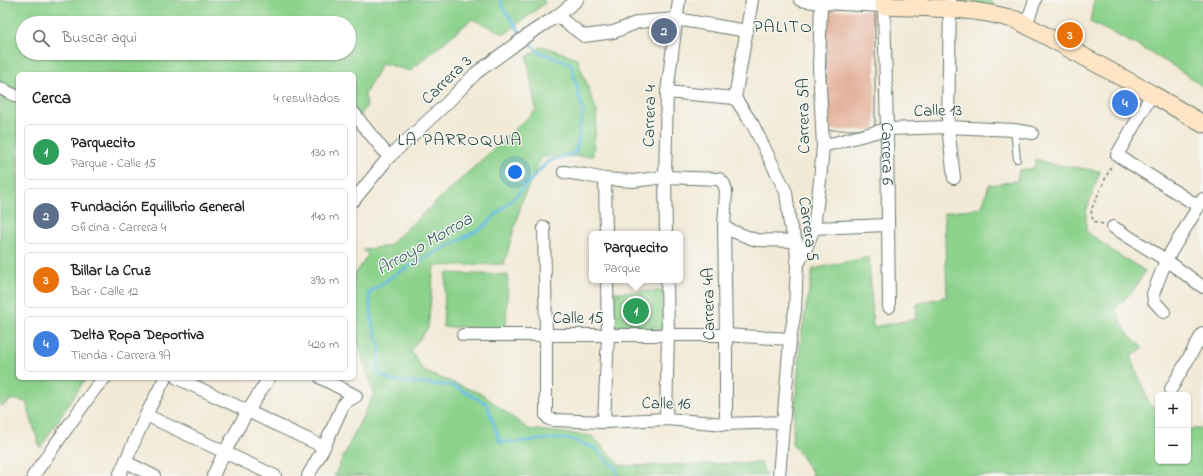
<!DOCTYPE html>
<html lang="es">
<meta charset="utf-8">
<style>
:root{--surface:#fff;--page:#f6f6f6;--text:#222;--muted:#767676;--line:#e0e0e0;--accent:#ea580c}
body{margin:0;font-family:"Indie Flower",sans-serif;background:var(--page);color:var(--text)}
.controls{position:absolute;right:12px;bottom:12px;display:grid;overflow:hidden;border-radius:6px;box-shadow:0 1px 3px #0004}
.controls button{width:36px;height:36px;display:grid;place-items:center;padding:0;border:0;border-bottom:1px solid var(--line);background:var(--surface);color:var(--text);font:20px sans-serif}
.you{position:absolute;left:515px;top:172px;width:14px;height:14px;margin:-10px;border:3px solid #fff;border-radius:50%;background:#1a73e8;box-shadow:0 0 0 6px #1a73e833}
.badge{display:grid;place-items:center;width:26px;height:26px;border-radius:50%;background:var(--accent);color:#fff;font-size:13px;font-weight:700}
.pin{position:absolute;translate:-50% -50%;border:2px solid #fff;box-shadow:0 1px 4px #0006}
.popup{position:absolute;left:589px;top:231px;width:94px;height:52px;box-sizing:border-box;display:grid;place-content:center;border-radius:6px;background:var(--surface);filter:drop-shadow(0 1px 3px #0005);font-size:13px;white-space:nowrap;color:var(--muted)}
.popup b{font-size:15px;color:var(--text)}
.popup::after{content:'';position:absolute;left:50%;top:100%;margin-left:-8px;border:8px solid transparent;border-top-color:var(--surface)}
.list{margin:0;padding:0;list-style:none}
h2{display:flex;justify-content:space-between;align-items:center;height:52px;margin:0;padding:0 16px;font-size:17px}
h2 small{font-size:13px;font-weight:400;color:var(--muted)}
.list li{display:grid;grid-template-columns:26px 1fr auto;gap:12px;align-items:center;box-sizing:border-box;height:56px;margin:0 8px 8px;padding:0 8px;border:1px solid var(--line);border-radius:6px}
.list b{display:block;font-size:15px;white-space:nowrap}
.list p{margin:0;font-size:13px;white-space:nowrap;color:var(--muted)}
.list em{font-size:13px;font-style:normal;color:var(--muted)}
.icon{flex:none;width:22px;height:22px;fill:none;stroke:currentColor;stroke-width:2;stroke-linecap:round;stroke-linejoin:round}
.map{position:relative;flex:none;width:1203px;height:476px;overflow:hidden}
.search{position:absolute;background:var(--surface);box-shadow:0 1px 3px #0004;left:16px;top:16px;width:340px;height:44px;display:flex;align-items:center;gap:10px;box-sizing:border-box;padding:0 14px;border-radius:22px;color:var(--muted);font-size:15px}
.panel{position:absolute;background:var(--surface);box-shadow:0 1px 3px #0004;left:16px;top:72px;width:340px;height:308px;border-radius:6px}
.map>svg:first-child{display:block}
.green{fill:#8cd28c;stroke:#568860;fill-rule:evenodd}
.park{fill:url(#park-tufts);stroke:#568860}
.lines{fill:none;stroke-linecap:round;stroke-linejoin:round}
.stream{stroke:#60bbde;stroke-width:3}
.building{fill:#e2a890}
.lane-casing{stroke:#697a6d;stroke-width:8}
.street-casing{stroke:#697a6d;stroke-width:14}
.secondary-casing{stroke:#697a6d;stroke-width:19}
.path{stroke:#697a6d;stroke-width:1.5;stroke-dasharray:3 3;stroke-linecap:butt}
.lane{stroke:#fff;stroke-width:6}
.street{stroke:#fff;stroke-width:12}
.secondary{stroke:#fde5c5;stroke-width:17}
.labels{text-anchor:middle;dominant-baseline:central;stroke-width:3;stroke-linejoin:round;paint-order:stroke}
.street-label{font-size:17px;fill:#1f3d34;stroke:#f6f6f2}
.neighbourhood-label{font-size:18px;letter-spacing:1px;fill:#1f3d34;stroke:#f6f6f2}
.water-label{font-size:18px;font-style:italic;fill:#2f5c5e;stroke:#f6f6f2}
</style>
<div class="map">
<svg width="1203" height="476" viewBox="0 0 1203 476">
<defs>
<pattern id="park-tufts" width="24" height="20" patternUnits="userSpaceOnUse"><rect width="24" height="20" fill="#8cd28c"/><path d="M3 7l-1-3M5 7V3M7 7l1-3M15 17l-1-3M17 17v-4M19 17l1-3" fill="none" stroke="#72ac73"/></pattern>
</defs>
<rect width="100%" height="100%" fill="#f6f6f2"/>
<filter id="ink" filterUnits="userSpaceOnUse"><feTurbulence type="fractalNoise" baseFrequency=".025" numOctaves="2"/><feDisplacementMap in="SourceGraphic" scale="8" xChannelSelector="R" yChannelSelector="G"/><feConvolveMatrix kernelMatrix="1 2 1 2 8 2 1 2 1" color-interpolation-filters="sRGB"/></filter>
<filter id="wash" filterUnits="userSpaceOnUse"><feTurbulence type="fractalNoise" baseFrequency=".012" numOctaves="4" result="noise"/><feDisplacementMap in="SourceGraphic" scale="16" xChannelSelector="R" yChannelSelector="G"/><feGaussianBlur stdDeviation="0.9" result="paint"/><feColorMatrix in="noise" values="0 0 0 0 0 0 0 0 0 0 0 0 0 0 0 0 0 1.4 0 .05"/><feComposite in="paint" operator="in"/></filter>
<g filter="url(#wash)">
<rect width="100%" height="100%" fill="#f2ead7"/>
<path class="green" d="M0,0h544l1,3 -40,31 -33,-15 -62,52 -28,-8 -17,31 2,11 -13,21v-52h-336v304h68l-46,70 -14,-46 -13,-3 -13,8zM23,23h326v30h-326z
M1094,0h109v87c-33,-27 -75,-46 -113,-65z
M542,46l35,12 20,54 -4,44 -51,1 -19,41 -19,66 -70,2 -6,62 -17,22 12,21 59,23 46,35 64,7 29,30 140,-3 5,13h-432l40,-83 -20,-62v-55l14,-21 -5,-5 25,-4 148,-136 -9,-53z
M1036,159l15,5 49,7 -14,41v19l28,21 31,19 -11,18 -19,20 12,24 16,15 -12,8 18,48 9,7v50h30v-31l15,-2v48h-391v-4l-20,-29 9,-106 12,-68 56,-12 4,70 43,-8 1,-15 30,-8 -3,-83 38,-6 7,-22 28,-4 2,-11 15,-2z
M446,273l62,2 -2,53 -63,-1z"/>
<path class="park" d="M956,0h34l6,7 -40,-5z
M662,291l1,39 -54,1v-39z"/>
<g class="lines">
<path class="stream" d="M500,0l5,11 18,25
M526,40l13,12 32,12 12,47 -7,41 -29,10 -29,32 -36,34 -85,45 -28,20 3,30 8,25 -3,25 16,8 61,5 33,18 13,38h17l31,-3h22l24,9 21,20 3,8"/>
</g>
<g id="blocks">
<path class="building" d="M826,10l49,1v119h-47l-2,-50z"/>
</g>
</g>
<g filter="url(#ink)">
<use href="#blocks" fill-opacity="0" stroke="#697a6d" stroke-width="1"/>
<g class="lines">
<g class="lane-casing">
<path id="lane" d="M1014,130l3,29"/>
</g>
<g class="street-casing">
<g id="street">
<path d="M752,0l-17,98 18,27 33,67 4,33 6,16 1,23 -2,47 -5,28 -11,137"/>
<path id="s1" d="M800,0l21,3 63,3 3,123 2,178"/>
<path d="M950,0l-2,127 6,51"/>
<path d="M557,16l27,20 30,-4 24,-10 38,-3 71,12"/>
<path d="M1026,25l9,-25"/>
<path d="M0,88l18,9"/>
<path d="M667,92l68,6"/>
<path d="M1152,94l-35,61 81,51"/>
<path d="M354,113l9,12 26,32"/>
<path d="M823,146l64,-17 61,-2 66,3 18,3"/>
<path d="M564,172l21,3 20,4 28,2 32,-4 54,2 5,5 2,7 -2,37 2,107v89"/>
<path d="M605,179l1,55"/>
<path d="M354,200l35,-43 58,-54 29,-30 56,-41 25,-16 20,-16"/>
<path d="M544,227l2,108v80l3,4 5,1 50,2 62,-3 60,5 57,-2"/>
<path d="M1113,227l53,33 37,27"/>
<path d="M724,228l32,12 40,1"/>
<path d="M814,228l73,-3"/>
<path d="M666,234l-1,-57 2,-85 12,-92"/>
<path d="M798,264l8,-16 8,-20 6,-47 3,-35 -4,-79 2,-64"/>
<path d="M1164,312l-10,-11 -1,-7 13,-34 37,-61"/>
<path d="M463,335h263l64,4"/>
<path d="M177,378l147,69"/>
<path d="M1171,389l32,-56"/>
<path d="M146,415l129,61"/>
<path d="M666,419l2,-84 -1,-55"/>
<path d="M604,422l4,-87 -1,-55"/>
<path d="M126,462l28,14"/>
<path d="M33,476l63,-89 9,-9"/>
<path d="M119,476l27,-61 19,-37"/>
<path d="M213,476c16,-35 35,-66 56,-98"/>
<path d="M308,476l16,-29 20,-44 12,-7 -35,-18"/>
</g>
</g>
<g class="secondary-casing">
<path id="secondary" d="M884,0v6c41,2 86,1 125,12 6,1 12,4 17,7l126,69 51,30"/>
</g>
<path class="path" d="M1103,224l-10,-3 -2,-11 21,-46"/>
<use href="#lane" class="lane"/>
<use href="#street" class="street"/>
<use href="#secondary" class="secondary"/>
</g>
</g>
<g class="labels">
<g class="street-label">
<text transform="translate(447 80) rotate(-44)">Carrera 3</text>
<text transform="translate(938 111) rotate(-1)">Calle 13</text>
<text transform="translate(650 116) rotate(-88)">Carrera 4</text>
<text transform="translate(804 116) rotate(-91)">Carrera 5A</text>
<text stroke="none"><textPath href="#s1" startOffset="232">Carrera 6</textPath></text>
<text transform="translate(808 229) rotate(82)">Carrera 5</text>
<text transform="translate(709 304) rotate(-91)">Carrera 4A</text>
<text x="578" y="318">Calle 15</text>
<text transform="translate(666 404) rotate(1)">Calle 16</text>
</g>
<g class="neighbourhood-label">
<text x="783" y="28">PALITO</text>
<text x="460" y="141">LA PARROQUIA</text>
</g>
<g class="water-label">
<text transform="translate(425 245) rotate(-30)">Arroyo Morroa</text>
</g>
</g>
</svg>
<div class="controls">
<button>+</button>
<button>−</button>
</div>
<div class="you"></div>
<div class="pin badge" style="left:636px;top:311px;background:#2e9e5b">1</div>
<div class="popup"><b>Parquecito</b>Parque</div>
<div class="pin badge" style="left:664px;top:31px;background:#5c6f8a">2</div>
<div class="pin badge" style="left:1070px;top:35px;background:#e8710a">3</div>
<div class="pin badge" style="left:1125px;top:103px;background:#3f7fe0">4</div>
<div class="search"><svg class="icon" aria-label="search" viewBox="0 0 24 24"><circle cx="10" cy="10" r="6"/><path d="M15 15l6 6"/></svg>Buscar aquí</div>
<section class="panel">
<h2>Cerca<small>4 resultados</small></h2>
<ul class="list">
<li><span class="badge" style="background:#2e9e5b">1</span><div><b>Parquecito</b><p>Parque · Calle 15</p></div><em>130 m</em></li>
<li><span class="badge" style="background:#5c6f8a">2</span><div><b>Fundación Equilibrio General</b><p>Oficina · Carrera 4</p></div><em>140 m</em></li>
<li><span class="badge" style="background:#e8710a">3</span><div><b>Billar La Cruz</b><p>Bar · Calle 12</p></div><em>390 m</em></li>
<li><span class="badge" style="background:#3f7fe0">4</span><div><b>Delta Ropa Deportiva</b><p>Tienda · Carrera 9A</p></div><em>420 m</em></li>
</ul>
</section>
</div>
